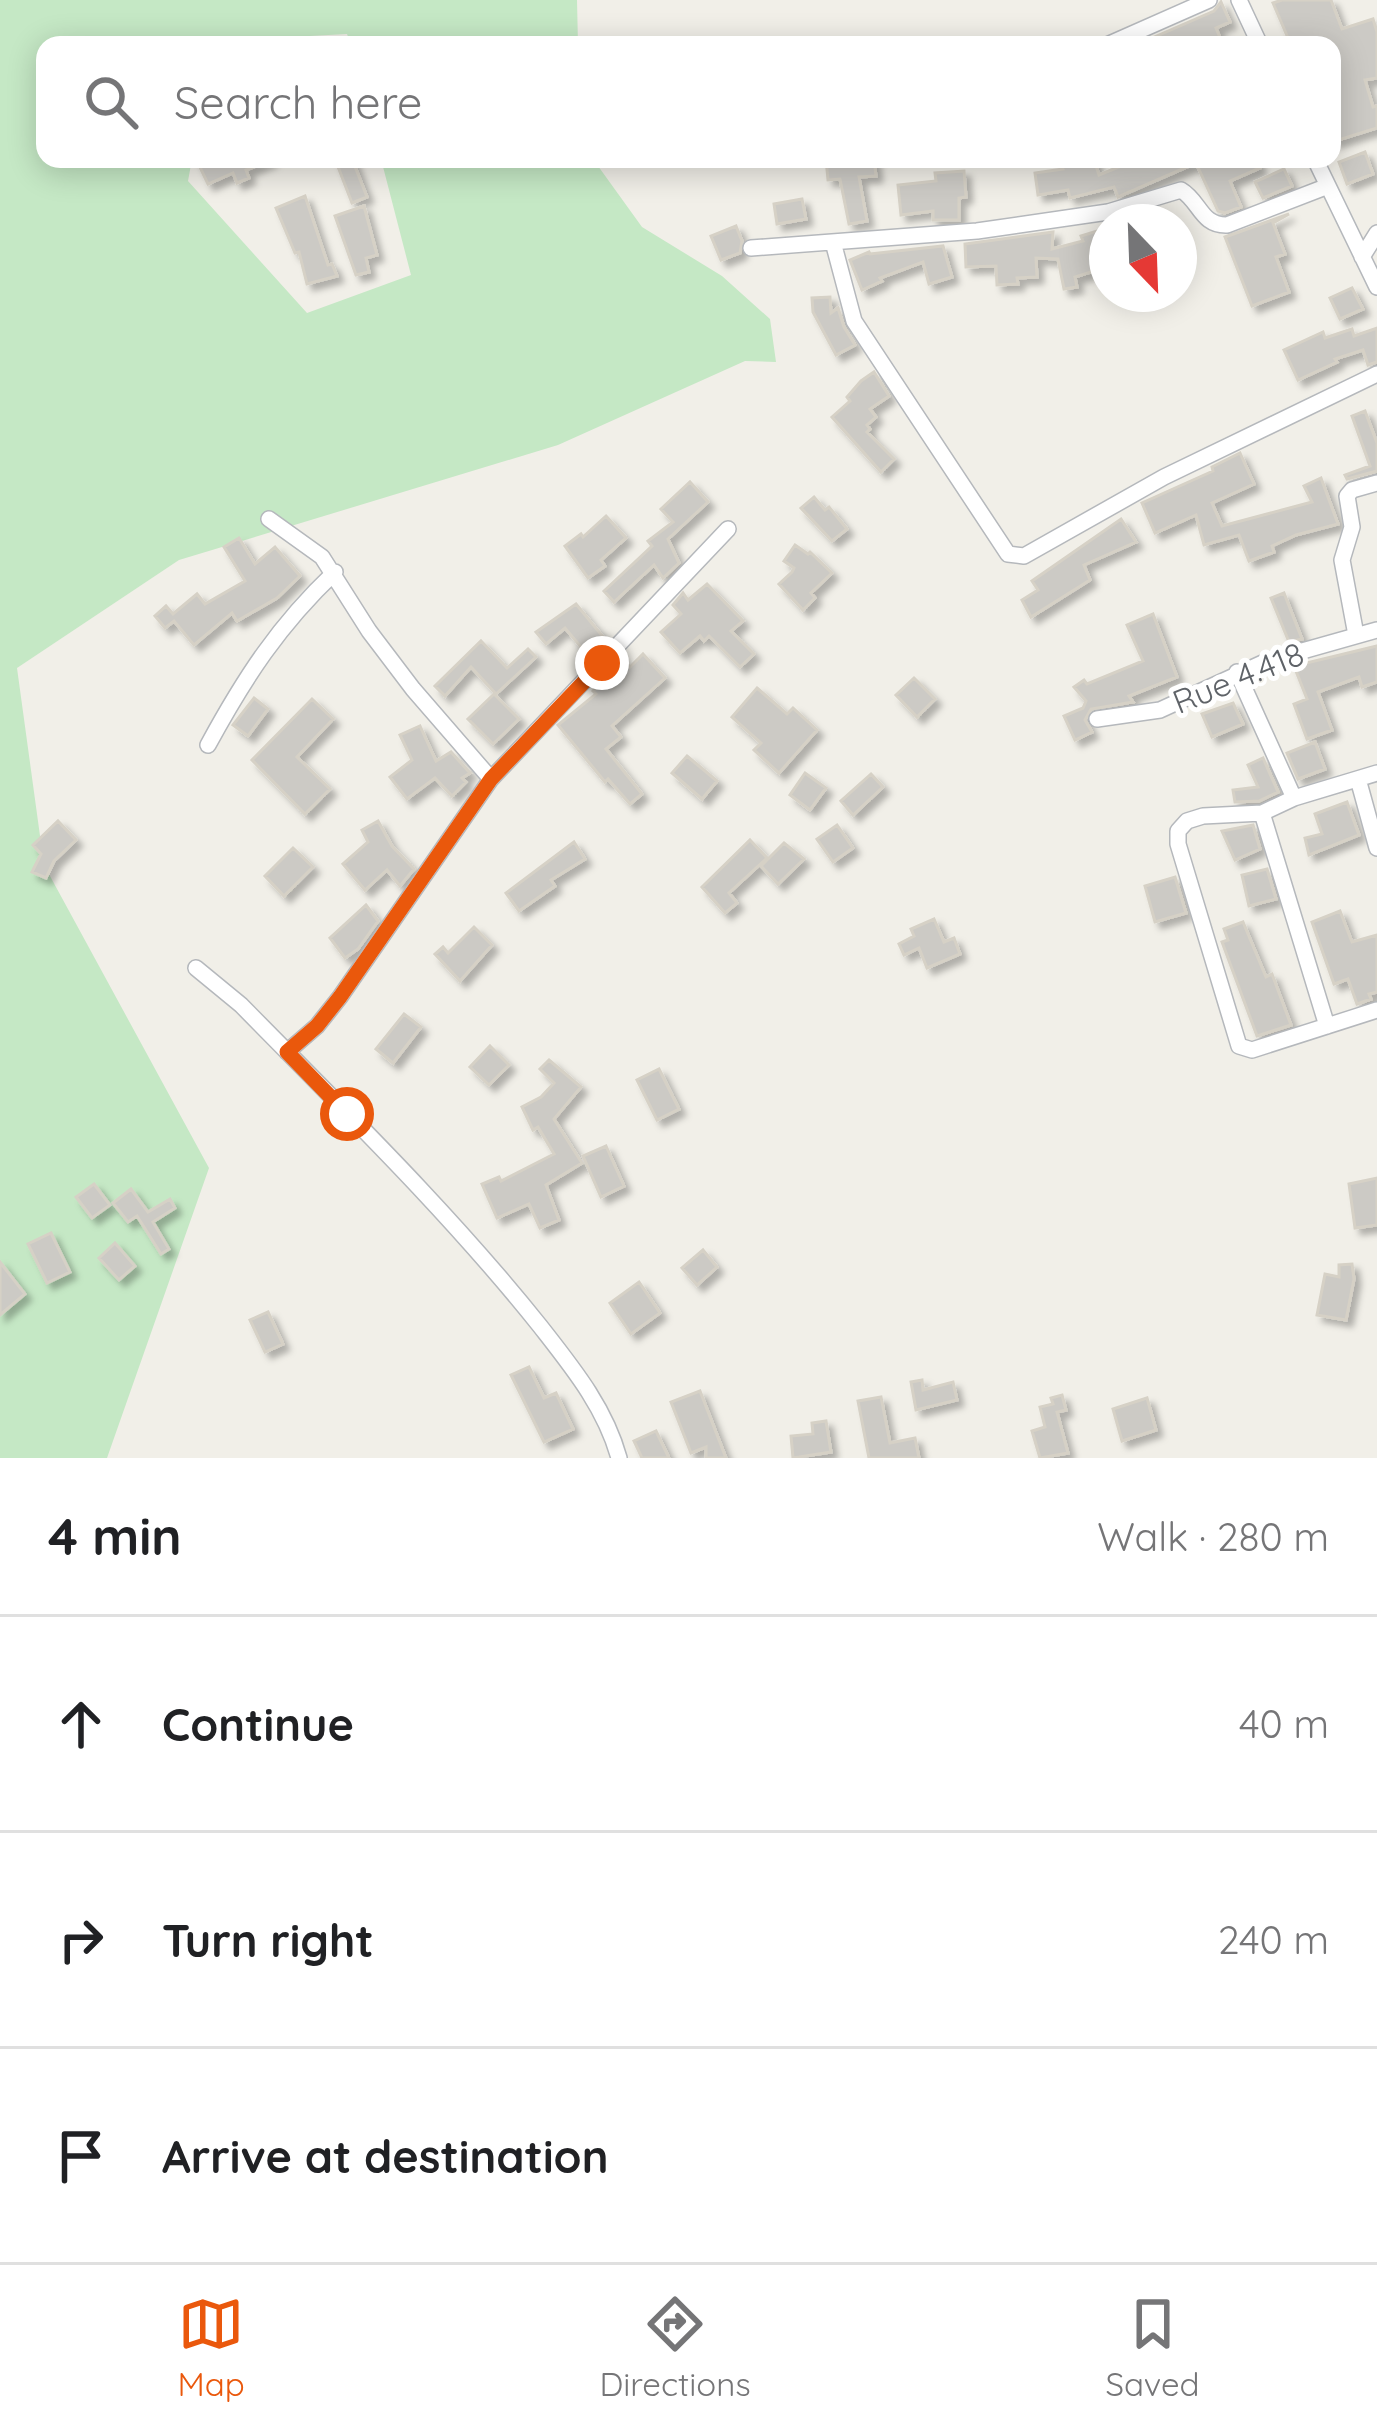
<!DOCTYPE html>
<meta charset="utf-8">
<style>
:root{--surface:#fff;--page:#f6f6f6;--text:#202124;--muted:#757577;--line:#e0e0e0;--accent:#ea580c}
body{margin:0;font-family:Quicksand,sans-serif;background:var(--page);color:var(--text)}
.compass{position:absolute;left:1089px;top:204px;width:108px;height:108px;border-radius:50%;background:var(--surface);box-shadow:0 6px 30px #0003;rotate:157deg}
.stop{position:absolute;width:36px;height:36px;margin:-27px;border:9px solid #ea580c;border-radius:50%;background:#fff}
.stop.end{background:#ea580c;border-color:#fff;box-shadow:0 3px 12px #0008}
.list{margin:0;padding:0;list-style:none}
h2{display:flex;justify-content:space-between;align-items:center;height:156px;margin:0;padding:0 48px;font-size:51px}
h2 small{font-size:39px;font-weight:400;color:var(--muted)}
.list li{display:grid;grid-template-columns:78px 1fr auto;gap:36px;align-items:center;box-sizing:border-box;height:216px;padding:0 48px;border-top:3px solid var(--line)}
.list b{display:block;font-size:45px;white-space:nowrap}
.list em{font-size:39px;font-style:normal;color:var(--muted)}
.icon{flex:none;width:66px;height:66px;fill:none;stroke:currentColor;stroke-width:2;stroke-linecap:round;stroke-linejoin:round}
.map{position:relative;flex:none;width:1377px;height:1458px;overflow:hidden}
.search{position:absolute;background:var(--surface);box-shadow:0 6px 30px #0003;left:36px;right:36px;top:36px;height:132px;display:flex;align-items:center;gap:30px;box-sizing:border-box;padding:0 42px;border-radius:24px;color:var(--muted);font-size:45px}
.sheet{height:804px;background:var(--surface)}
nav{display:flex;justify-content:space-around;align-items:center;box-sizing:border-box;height:168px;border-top:3px solid var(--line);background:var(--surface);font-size:33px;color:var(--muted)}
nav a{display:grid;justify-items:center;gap:6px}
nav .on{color:var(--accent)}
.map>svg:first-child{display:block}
.green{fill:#c5e8c5}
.building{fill:#cccac5;stroke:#d6d1c6;stroke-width:3;filter:url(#shadow)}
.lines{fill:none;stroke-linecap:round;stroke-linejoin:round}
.minor-casing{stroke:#b5b8bc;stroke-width:18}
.minor{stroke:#fff;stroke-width:15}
.route{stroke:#ea580c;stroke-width:15}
.labels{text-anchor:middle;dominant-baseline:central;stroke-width:10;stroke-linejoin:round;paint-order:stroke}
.street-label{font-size:33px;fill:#5f6368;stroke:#fff}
</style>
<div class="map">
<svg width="1377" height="1458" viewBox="0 0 1377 1458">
<defs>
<filter id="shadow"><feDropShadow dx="6" dy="6" stdDeviation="3" flood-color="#0004"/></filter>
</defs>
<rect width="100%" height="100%" fill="#f1efe8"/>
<path class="green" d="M0,0h577l1,45h-227l-4,-11 -131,7 -1,4h-170v114h147l-4,22 119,132 104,-38 -30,-116h212l49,68 80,49 48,43 6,43 -31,-1 -187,84 -379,115 -162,108 27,197 165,303 -102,290h-107z"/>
<path class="building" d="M1282,0h49l11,29 31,-10 4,13v46l-12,2 8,27 4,-1v22l-45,14v-97h-41l-18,-42z
M1221,2l9,20 -14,6 7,17h-70l-3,-6 64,-28z
M1365,152l8,22 -26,10 -8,-22z
M196,159h75v1l-25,10 3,8 -12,5 -4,-10 -25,11z
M335,159h17l15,38 -15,6z
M826,159h48l2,17 -17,1 8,44 -18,3 -9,-45 -12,1z
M1060,159h34l5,16 22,-9 -2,-7h137l4,9 -30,13 11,26 -16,6 -7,-2 -22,-48 -78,34 -4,-10 -44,11 -2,-8 -30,5 -3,-22 28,-4z
M1284,169l8,17 -29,12 -8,-16z
M964,171l2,26 -7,1v22h-26v-9l-32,4 -3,-30 38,-4 -1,-8z
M305,196l23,69 4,-1 5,12 -30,8 -8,-32 -4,1 -19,-45z
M802,199l4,20 -29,5 -3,-20z
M364,206l13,49 -11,3 3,14 -13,3 -21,-59z
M1289,214l-16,9 12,31 -9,3 13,35 -37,14 -27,-69z
M736,226l6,15 -2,12 -19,7 -10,-24z
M1107,228v39l-32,10 2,10 -13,2 -6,-30 -22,-1 1,19 -20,1 1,6 -21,1 -1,-19 -30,1 -1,-23 88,-12 -1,17 31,-8 -2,-5z
M943,246l9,31 -23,7 -6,-22 -43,16 2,3 -20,9 -12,-30 19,-8 1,2z
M1352,288l11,21 -23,10 -10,-21z
M830,297l1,16 7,-5 6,19 11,18 -19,10 -23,-43 -1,-14z
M1377,328v34l-9,3 -5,-15 -28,9 2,3 -39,18 -14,-30 39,-18 2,6 27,-9 2,7z
M874,372l15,24 -19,13 6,8 -9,8 3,4 -3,3 27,27 -13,13 -49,-55 18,-16 -3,-4 14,-16z
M1365,411l12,32v28l-30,8 -2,-4 25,-9 -18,-50z
M1240,453l14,31 -42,19 10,23 90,-24 -8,-16 17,-8 17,46 -42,11 -24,11 2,6 -25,9 -10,-26 -35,10 -8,-30 -41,18 -13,-30 71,-32 -1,-4z
M690,482l18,20 -40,37 11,24 -16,15 -9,-13 -40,37 -10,-11 48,-45 -4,-5 25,-19 -12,-13z
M814,497l11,13 4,-3 18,22 -15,12 -31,-33z
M606,516l20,22 -25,22 4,6 -17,12 -23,-32 16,-12 2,3z
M1121,519l15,23 -52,23 6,15 -59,37 -9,-17 16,-10 -6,-9z
M239,538l16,26 20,-17 25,29 -23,22 -40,23 -5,-8 -38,32 -20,-24 -9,7 -10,-12 11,-10 7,8 24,-20 8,10 40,-23 -21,-34z
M795,545l13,9 2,-2 22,21 -21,20 4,5 -12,12 -24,-26 13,-12 2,-4 -10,-7z
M707,584l36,37 -12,10 23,23 -14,13 -31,-31 -5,5 -4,-5 -20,17 -19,-21 20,-18 -8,-9 10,-12 5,7z
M1284,593l18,46 -13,3 -18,-44z
M576,604l28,34 -18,15 -21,-25 -19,16 -10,-12z
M1153,614l24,63 -48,19 4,6 -42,7 -6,11 7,12 -17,8 -11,-24 19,-8 3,-7 -12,-14 10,-7 3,4 56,-23 -16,-36z
M481,641l26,27 21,-19 8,8 -40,37 -25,-27 -26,29 -10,-10z
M1377,646v36l-15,5 -3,-10 -41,15 14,38 -25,9 -13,-35 13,-5 -13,-33z
M643,654l22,24 -53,48 9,11 -15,12 36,45 -12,10 -22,-25 -3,3 -47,-57 38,-31 -3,-3 30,-31 7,7z
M914,678l21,21 -18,18 -21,-22z
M757,688l30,26 6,-6 24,22 -38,43 -25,-23 7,-7 -29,-26z
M494,694l25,25 -26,25 -25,-25z
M254,698l14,11 -20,27 -15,-11z
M312,699l21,20 -36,38 33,32 -25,25 -53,-54z
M1233,703l10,21 -31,13 -10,-23z
M420,726l16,35 15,-9 19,21 -8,5 4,4 -14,14 -17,-18 -28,21 -17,-22 22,-17 -12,-25z
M1315,742l10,27 -27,10 -11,-26z
M687,756l30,25 -15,18 -30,-26z
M1263,758l15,34 -19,9 -24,1 -2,-12 25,-3 -10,-22z
M805,773l21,15 -16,22 -20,-15z
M871,774l12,13 -30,28 -12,-14z
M1347,802l12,33 -50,20 -4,-17 17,-4 -7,-20z
M58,821l18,19 -22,21 -8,17 -14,-6 9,-18 -8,-9z
M378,821l14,25 22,23 -14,17 -13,-16 -22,20 -22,-26 25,-22 -6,-12z
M837,825l16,23 -20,14 -16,-23z
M1253,825l7,24 -25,11 -13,-29z
M750,840l17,18 -38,35 8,10 -12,10 -23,-26z
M574,842l11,17 -34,21 4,6 -36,25 -13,-18z
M784,843l20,16 -26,25 -17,-18z
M293,848l20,19 -29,29 -19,-20z
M1267,869l9,30 -27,7 -7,-31z
M1175,877l11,36 -31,9 -10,-36z
M366,905l12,16 -20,28 -13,9 -15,-20z
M1340,911l12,31 25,-7v57l-8,2 2,5 -14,5 -9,-25 -14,5 -22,-62z
M934,919l10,23 10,-4 6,16 -33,14 -8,-20 -15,7 -5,-11 15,-8 -3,-7z
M1243,922l23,55 6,-3 19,51 -34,11 -35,-94 6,-2 -4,-11z
M474,927l18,18 -32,36 -25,-27 8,-7 5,6z
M404,1014l17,13 -28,36 -17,-14z
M490,1046l19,19 -20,20 -19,-18z
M549,1060l32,27 -27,32 28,44 -36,22 13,35 -19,8 -11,-24 -32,14 -15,-34 17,-7 2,4 53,-27 -16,-27 -5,3 -11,-23 19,-10 13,-14 -14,-14z
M659,1069l20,40 -22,11 -20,-40z
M606,1146l18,40 -23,11 -18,-41z
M1377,1178v47l-22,3 -6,-44z
M94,1184l16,21 -18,13 -16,-21z
M131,1189l17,23 22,-13 5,9 -22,14 16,27 -8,5 -24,-38 -9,6 -15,-19z
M51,1233l19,39 -23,11 -19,-39z
M115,1243l20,23 -16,14 -20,-22z
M703,1250l14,17 -20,18 -15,-17z
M0,1262l25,32 -25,21z
M1352,1264l2,15 -8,41 -29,-5 8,-41 14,3v-12z
M639,1282l21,31 -29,21 -21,-31z
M268,1312l15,32 -18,8 -15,-32z
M529,1367l15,31 12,-5 17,36 -29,13 -33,-67z
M922,1380l1,10 30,-8 4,18 -41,10 -5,-28z
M700,1391l26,67h-20v-11l-15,6 -20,-51z
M1062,1395l4,15 -9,2 11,41 -28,5 -8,-27 13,-4 -5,-20 13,-3 -2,-6z
M881,1397l9,46 25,-5 4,20h-50l-11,-57z
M1147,1398l9,32 -34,11 -9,-32z
M826,1421l5,31 -38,6 -2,-22 22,-2 -1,-11z
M656,1431l13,27h-27l-8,-17z"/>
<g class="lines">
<g class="minor-casing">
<path id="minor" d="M1239,0l21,45
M1107,45l102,-45
M1315,159l62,128
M833,242l21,79 154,233 16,2 140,-79 213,-103
M751,248l226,-17 131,-19 73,-22c19,11 20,36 46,35l101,-39
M1362,257l15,-24
M269,519l53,38 47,74 44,58 78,90
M1356,635l-14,-75 10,-33 -5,-31 5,-6 25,-7
M1237,672l57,126
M1097,719l63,-9 107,-49 110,-31
M208,745c37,-68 71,-120 127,-173
M1377,773l-83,25 -32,15 -59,3 -16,5 -9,10v13l61,202 13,4 125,-40
M1358,779l19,69
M1262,813l65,213
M196,968l45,37c102,104 208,207 299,321 32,41 65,81 79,132
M287,1052l30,-26 23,-29 151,-218 237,-250"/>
</g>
<use href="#minor" class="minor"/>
</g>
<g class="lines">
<path class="route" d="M347,1114l-60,-62 30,-26 23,-29 151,-218 111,-116"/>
</g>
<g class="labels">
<g class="street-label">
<text transform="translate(1238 677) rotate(-22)">Rue 4.418</text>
</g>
</g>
</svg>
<svg class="compass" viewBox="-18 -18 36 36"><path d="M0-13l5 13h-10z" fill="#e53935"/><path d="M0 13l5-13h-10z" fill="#757577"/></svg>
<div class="stop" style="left:347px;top:1114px"></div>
<div class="stop end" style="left:602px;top:663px"></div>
<div class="search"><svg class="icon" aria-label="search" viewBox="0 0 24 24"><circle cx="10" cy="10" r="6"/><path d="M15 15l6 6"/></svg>Search here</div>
</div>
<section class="sheet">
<h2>4 min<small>Walk · 280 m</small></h2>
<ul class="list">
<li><svg class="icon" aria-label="ahead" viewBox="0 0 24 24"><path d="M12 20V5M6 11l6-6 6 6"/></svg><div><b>Continue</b></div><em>40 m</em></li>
<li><svg class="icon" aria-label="right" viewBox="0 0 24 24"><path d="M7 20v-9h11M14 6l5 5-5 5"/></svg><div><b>Turn right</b></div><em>240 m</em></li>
<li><svg class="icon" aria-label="arrive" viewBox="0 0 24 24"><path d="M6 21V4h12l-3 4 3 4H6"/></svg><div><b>Arrive at destination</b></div></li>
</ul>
</section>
<nav>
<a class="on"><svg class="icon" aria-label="map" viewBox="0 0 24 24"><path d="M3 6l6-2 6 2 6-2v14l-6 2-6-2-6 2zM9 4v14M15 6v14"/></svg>Map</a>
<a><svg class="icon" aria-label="directions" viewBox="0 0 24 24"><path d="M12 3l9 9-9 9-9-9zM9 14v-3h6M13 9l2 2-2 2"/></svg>Directions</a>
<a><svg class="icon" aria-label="saved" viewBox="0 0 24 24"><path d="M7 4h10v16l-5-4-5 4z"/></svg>Saved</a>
</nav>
